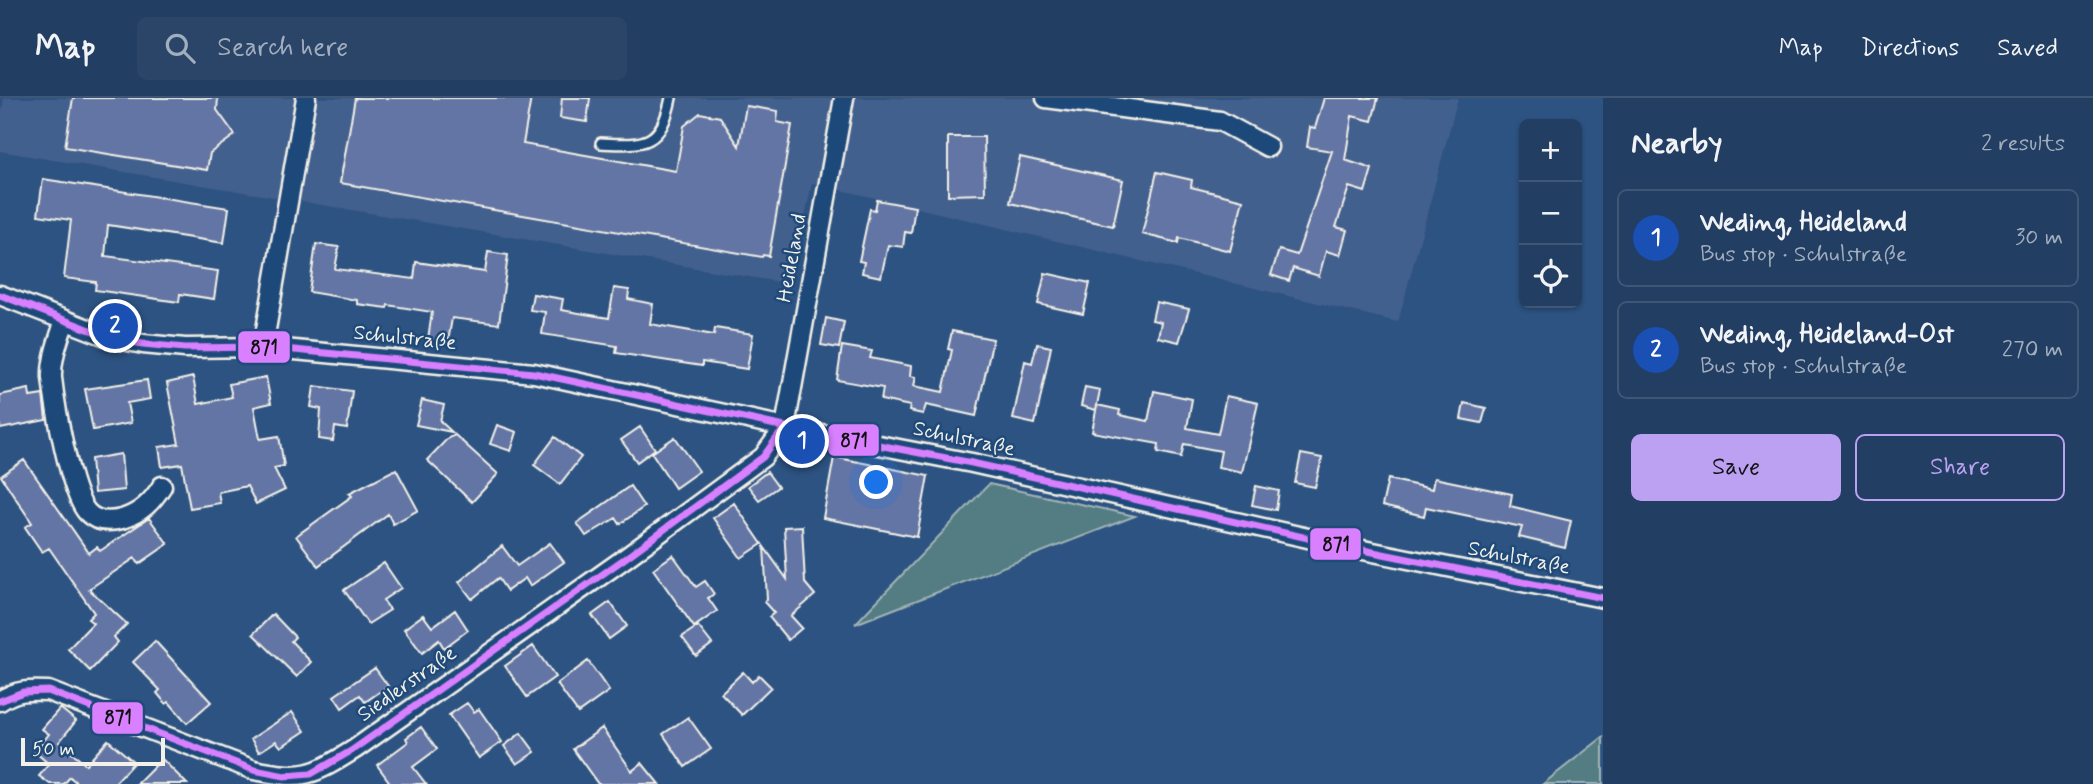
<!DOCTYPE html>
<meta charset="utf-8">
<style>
:root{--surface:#223e62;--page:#2a4568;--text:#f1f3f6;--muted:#a2aebe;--line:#3f5777;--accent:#bca0f2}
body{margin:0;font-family:Mynerve,sans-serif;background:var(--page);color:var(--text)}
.controls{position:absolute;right:21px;top:21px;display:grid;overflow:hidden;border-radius:10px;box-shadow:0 2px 5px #0004}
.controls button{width:63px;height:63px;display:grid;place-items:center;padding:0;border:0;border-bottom:2px solid var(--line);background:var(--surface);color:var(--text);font:35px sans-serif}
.scale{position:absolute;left:21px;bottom:18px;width:144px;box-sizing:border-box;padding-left:7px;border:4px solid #f4f1e8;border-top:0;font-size:19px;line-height:24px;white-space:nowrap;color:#f4f1e8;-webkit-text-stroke:5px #1f4a7a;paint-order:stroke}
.you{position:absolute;left:877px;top:385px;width:24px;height:24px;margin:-18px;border:5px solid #fff;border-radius:50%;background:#1a73e8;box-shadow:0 0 0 10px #1a73e833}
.badge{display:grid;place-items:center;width:46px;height:46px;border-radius:50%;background:var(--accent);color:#fff;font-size:23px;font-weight:700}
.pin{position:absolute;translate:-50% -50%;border:4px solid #fff;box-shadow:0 2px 7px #0006}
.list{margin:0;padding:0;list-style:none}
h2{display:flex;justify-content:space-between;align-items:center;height:91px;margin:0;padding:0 28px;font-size:30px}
h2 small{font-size:23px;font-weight:400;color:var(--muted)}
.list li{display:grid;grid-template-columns:46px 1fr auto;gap:21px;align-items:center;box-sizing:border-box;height:98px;margin:0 14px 14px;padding:0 14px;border:2px solid var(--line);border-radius:10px}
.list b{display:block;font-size:26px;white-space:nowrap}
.list p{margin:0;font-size:23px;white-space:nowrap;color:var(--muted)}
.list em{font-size:23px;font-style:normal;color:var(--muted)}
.actions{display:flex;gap:14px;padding:21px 28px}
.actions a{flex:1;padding:16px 0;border:2px solid var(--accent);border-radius:10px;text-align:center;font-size:24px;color:var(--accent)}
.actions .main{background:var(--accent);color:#111}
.icon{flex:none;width:38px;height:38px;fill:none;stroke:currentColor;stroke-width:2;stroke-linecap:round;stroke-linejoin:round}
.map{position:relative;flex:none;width:1603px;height:686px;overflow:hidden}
header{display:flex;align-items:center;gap:42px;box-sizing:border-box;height:98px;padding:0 35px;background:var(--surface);border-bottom:2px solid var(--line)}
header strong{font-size:33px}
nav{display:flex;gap:38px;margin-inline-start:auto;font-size:24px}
.search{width:490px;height:63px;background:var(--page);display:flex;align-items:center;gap:18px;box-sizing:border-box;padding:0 24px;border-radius:10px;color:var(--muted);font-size:26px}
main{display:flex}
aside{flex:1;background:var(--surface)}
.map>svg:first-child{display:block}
.built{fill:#42608e}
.green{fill:#527c83;stroke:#a3b6b6;stroke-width:2}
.building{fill:#6475a4;stroke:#f4f1e8;stroke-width:2}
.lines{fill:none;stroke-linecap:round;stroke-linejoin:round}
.service-casing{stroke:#f4f1e8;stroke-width:14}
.minor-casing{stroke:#f4f1e8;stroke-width:23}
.service{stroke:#1f4a7a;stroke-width:9}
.minor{stroke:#1f4a7a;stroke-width:18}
.bus-1-casing{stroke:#1f4a7a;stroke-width:12}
.bus-1{stroke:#d880ff;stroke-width:7}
.labels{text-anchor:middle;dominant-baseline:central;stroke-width:5;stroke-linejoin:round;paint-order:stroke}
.street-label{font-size:21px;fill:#f4f1e8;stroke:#1f4a7a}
.line-badge{stroke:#1f4a7a;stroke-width:2.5}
.pale-badge-label{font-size:19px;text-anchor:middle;font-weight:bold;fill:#111}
</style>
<header>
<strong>Map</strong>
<div class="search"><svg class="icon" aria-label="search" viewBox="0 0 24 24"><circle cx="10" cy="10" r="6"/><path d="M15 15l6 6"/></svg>Search here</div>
<nav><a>Map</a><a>Directions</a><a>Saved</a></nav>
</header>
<main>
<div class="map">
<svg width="1603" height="686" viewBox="0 0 1603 686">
<rect width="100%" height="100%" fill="#2d5382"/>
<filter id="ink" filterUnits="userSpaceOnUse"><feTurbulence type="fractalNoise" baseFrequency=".0143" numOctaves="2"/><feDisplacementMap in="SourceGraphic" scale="14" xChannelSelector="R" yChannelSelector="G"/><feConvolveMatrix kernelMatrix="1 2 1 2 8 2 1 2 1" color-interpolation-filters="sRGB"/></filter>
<g filter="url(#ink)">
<path class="built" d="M4,0h1454l-60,224 -586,-139 -21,101 -791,-133v-28z"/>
<path class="green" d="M989,386l146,32 -280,108z
M1603,639v47h-60z"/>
<path class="building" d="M73,0h145l-1,12 18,25 -25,18 -3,17 -142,-23z
M355,0h176l-8,46 153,27 8,-45 16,-13 20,4 19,29 7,-40 32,5 -1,11 15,3 -23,131 -6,-1 -1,2 -422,-74z
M562,0h28l-3,24 -27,-4z
M1324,0h54l-6,23 -20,-5 -7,44 27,9 -7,23 -16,-5 -13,40 11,3 -7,25 -14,-4 -7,25 -26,-8 -4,13 -18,-6 8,-25 18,5 35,-104 -25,-4 3,-20 5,1z
M948,39h36l1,57 -37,1z
M1020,59l103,23 -10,46 -103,-23z
M1157,74l35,8 -1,7 52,13 -13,51 -51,-13 -1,5 -36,-9z
M43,81l186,29 -5,35 -116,-18 -3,31 113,15 -4,28 -34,-5 -1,8 -84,-12 1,-8 -32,-4 7,-58 -33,-5z
M877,102l38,7 -4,26 -6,-1 -2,15 -15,-2 -7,32 -19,-4 2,-11 -5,-1 11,-52 5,1z
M316,146l23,3 -4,22 79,10 2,-17 69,10 3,-20 20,3 -9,69 -47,-6 -4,24 -20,-3 4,-27 -44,-7 -1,3 -30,-4v-4l-48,-8z
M1045,175l45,10 -7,31 -45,-10z
M614,190l15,2 -1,9 25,5 -3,20 64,11 1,-7 38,6 -6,35 -45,-7v4l-86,-13 1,-7 -75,-12 3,-22 -15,-2 3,-16 30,5 -2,11 48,8z
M1156,204l33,7 -10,33 -21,-5 3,-15 -9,-2z
M826,220l18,4 -5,26 -18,-3z
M952,233l41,8 -17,77 -50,-11 -3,9 -14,-3 1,-5 -29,-6 2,-12 -46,-8 5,-34 30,5 -2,7 41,8 -1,10 6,1 -2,9 29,6 9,-42 -4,-1z
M1037,246l14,3 -16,77 -22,-5 12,-58 7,2z
M193,279l5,27 34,-7 -3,-13 37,-7 5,26 -17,4 6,32 19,-3 5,30 -10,2 11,22 -29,14 -9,-18 -29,6 2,11 -30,5 -8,-44 -20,3 -3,-20 20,-3 -12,-61z
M147,282l3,19 -23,4 4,20 -38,7 -8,-41z
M314,288l38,5 -5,38 -12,-2 -2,14 -14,-2 2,-30 -10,-2z
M1085,289l15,3 -4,20 -15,-4z
M29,291l1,8 13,-2 3,25 -46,9v-34z
M1154,293l38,8 -5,29 31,6 8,-38 32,7 -16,69 -24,-5 3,-16 -37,-7 -3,13 -23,-5 1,-8 -67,-12 5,-27 23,5 -1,5 29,6z
M422,302l22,5 -4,16 12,11 -36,-7z
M1464,305l22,5 -4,15 -21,-4z
M497,327l20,7 -6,19 -21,-7z
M640,329l15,22 -18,13 -16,-22z
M455,337l43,39 -26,28 -45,-42 21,-22z
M555,339l26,20 -21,27 -26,-19z
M675,339l24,34 -24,17 -23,-35z
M121,356l3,36 -30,3 -3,-34z
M1301,356l21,4 -7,29 -20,-4z
M834,359l94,19 -11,61 -94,-19z
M24,362l65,93 8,-6 3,4 49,-33 19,26 -29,20 -4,-6 -46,31 38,35 -13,13 4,5 -28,29 -22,-22 25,-26 -5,-4 6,-6 -45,-65 -7,4 -17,-25 7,-4 -31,-47z
M396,371l22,41 -25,14 -5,-10 -70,52 -22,-30 56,-40 -3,-3z
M767,374l11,15 -19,13 -11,-14z
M1434,380l78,16 -2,12 61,15 -6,27 -46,-11 3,-10 -96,-20 -2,9 -42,-10 6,-27 44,10z
M630,388l14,21 -24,17 -4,-6 -30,18 -9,-13z
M1256,388l23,5 -3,19 -24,-5z
M734,405l28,41 -21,14 -28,-40z
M802,428l3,57 10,12 -24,21 11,12 -14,12 -19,-23 5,-4 -10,-11 3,-3 -3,-52 23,32 -3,-52z
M550,445l14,19 -34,24 -5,-8 -18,13 -9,-13 -26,21 -13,-17 43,-36 15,20z
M673,457l23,32 9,-6 9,13 -6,4 9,13 -23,16 -41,-58z
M384,465l17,25 -18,12 7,10 -22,14 -24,-34z
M610,504l17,24 -18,13 -17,-24z
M455,512l13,20 -24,18 -5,-8 -17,13 -18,-24 19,-14 9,12z
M273,516l22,23 -4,4 20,21 -14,15 -44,-43z
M698,528l14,18 -16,12 -14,-19z
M155,543l56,61 -24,21 -18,-21 -3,2 -9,-11 3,-3 -27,-28z
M533,548l22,31 -28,20 -22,-31z
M588,563l21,30 -31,22 -21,-29z
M375,570l13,18 -23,16 -5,-7 -18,13 -8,-12z
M743,574l9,10 7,-7 12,12 -29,28 -21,-22z
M467,605l7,9 5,-3 23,33 -23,16 -30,-43z
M60,610l16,13 -17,21 27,23 22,-25 26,22 -20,22h-36l-8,-7 -6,7h-14l-11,-8 10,-12 -14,-12 14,-18 -7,-5z
M292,614l13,19 -24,16 -5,-6 -17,11 -8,-13z
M688,619l23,32 -26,18 -22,-33z
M421,629l16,22 -24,18 13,17h-35l-14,-19 31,-23 -2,-4z
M602,630l30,43 10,-8 17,21h-61l-25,-35z
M521,635l14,19 -18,12 -13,-18z
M162,661l25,25h-50z"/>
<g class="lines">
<g class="service-casing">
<path id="service" d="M601,45c43,2 60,4 70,-45"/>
</g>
<g class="minor-casing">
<path id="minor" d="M1046,0l174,23 48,26
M0,197l111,43 32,6 42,4 78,-1 271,26 251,54 187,36 376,84 255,51
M65,222c-6,19 -14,38 -13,58 3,27 18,115 35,134 9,10 23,10 35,7 19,-6 30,-17 40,-33
M263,249l43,-249
M0,603c16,-11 29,-11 48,-10l206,79c50,10 58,6 101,-21l269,-190 139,-102 22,-30 59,-329"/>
</g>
<use href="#service" class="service"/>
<use href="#minor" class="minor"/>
<g class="bus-1-casing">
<path id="bus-1" d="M0,197l111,43 32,6 42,4 78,-1 271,26 251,54 187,36 376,84 255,51
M0,603l23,-9 25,-1 206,79 31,6 26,-2 40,-23 273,-192 139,-102 22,-30"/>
</g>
<use href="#bus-1" class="bus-1"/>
</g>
</g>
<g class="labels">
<g class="street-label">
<text transform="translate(792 160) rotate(-80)">Heideland</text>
<text transform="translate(405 240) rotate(6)">Schulstraße</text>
<text transform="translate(964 341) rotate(12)">Schulstraße</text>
<text transform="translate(1519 460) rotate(11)">Schulstraße</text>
<text transform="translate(407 586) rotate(-35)">Siedlerstraße</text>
</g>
</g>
<g class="line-badge">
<rect x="237" y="232" width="54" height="34" rx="7" fill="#d880ff"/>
<rect x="827" y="325" width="53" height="34" rx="7" fill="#d880ff"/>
<rect x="1309" y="429" width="53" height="34" rx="7" fill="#d880ff"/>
<rect x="91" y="603" width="53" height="34" rx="7" fill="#d880ff"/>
</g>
<g class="pale-badge-label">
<text x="264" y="256">871</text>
<text x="854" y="349">871</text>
<text x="1336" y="453">871</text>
<text x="118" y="626">871</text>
</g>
</svg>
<div class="controls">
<button>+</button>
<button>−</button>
<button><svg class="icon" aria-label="locate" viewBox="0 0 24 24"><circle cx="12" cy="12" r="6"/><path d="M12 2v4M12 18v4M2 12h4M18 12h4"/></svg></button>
</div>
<div class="scale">50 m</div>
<div class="you"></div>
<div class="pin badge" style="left:802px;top:343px;background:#1a4fb4">1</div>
<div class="pin badge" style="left:115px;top:228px;background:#1a4fb4">2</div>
</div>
<aside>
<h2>Nearby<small>2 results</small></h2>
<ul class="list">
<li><span class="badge" style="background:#1a4fb4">1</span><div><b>Weding, Heideland</b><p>Bus stop · Schulstraße</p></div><em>30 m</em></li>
<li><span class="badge" style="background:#1a4fb4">2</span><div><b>Weding, Heideland-Ost</b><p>Bus stop · Schulstraße</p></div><em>270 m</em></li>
</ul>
<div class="actions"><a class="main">Save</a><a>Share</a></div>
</aside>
</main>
